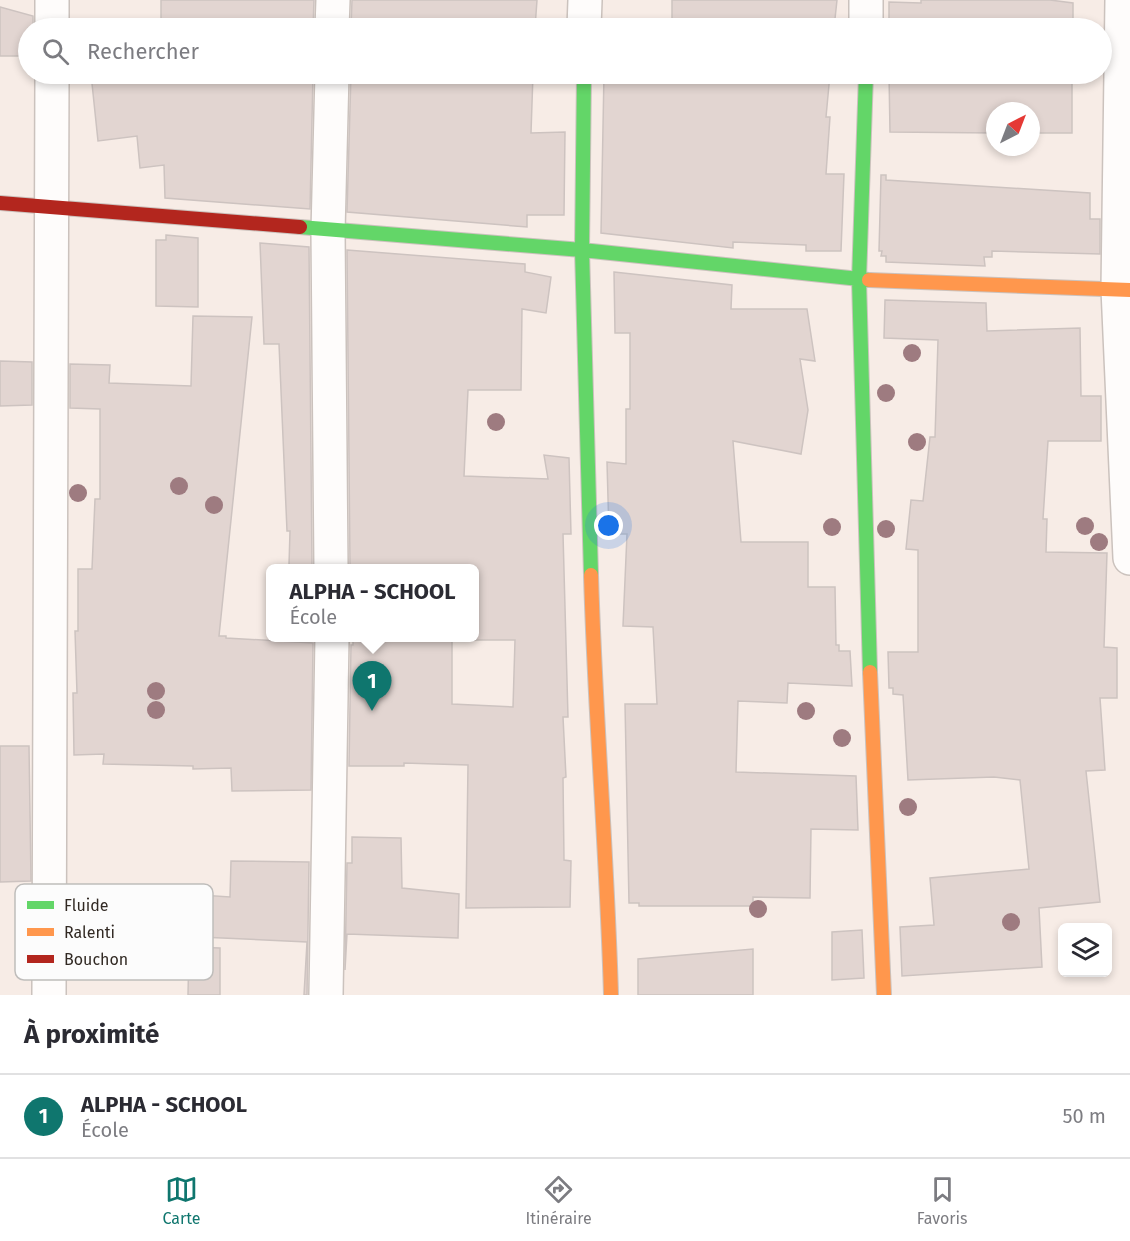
<!DOCTYPE html>
<html lang="fr">
<meta charset="utf-8">
<style>
:root{--surface:#fff;--page:#f7f7f7;--text:#2b2b33;--muted:#7c7c81;--line:#e1e1e2;--accent:#0f766e}
body{margin:0;font-family:"Fira Sans",sans-serif;background:var(--page);color:var(--text)}
.controls{position:absolute;right:18px;bottom:18px;display:grid;overflow:hidden;border-radius:9px;box-shadow:0 3px 9px #0003}
.controls button{width:54px;height:54px;display:grid;place-items:center;padding:0;border:0;border-bottom:2px solid var(--line);background:var(--surface);color:var(--text);font:30px sans-serif}
.compass{position:absolute;left:986px;top:102px;width:54px;height:54px;border-radius:50%;background:var(--surface);box-shadow:0 3px 9px #0003;rotate:42deg}
.you{position:absolute;left:609px;top:526px;width:21px;height:21px;margin:-15px;border:4px solid #fff;border-radius:50%;background:#1a73e8;box-shadow:0 0 0 9px #1a73e833}
.badge{display:grid;place-items:center;width:39px;height:39px;border-radius:50%;background:var(--accent);color:#fff;font-size:20px;font-weight:700}
.pin{position:absolute;translate:-50% -50px;filter:drop-shadow(0 2px 3px #0008)}
.pin::after{content:'';position:absolute;top:32px;width:21px;height:18px;background:inherit;clip-path:polygon(0 0,100% 0,50% 100%)}
.popup{position:absolute;left:266px;top:564px;width:213px;height:78px;box-sizing:border-box;display:grid;place-content:center;border-radius:9px;background:var(--surface);filter:drop-shadow(0 2px 4px #0005);font-size:20px;white-space:nowrap;color:var(--muted)}
.popup b{font-size:22px;color:var(--text)}
.popup::after{content:'';position:absolute;left:50%;top:100%;margin-left:-12px;border:12px solid transparent;border-top-color:var(--surface)}
.list{margin:0;padding:0;list-style:none}
h2{display:flex;justify-content:space-between;align-items:center;height:78px;margin:0;padding:0 24px;font-size:26px}
h2 small{font-size:20px;font-weight:400;color:var(--muted)}
.list li{display:grid;grid-template-columns:39px 1fr auto;gap:18px;align-items:center;box-sizing:border-box;height:84px;padding:0 24px;border-top:2px solid var(--line)}
.list b{display:block;font-size:22px;white-space:nowrap}
.list p{margin:0;font-size:20px;white-space:nowrap;color:var(--muted)}
.list em{font-size:20px;font-style:normal;color:var(--muted)}
.icon{flex:none;width:33px;height:33px;fill:none;stroke:currentColor;stroke-width:2;stroke-linecap:round;stroke-linejoin:round}
.map{position:relative;flex:none;width:1130px;height:995px;overflow:hidden}
.search{position:absolute;background:var(--surface);box-shadow:0 3px 9px #0003;left:18px;right:18px;top:18px;height:66px;display:flex;align-items:center;gap:15px;box-sizing:border-box;padding:0 21px;border-radius:33px;color:var(--muted);font-size:22px}
.sheet{height:162px;background:var(--surface)}
nav{display:flex;justify-content:space-around;align-items:center;box-sizing:border-box;height:84px;border-top:2px solid var(--line);background:var(--surface);font-size:16px;color:var(--muted)}
nav a{display:grid;justify-items:center;gap:3px}
nav .on{color:var(--accent)}
.map>svg:first-child{display:block}
.building{fill:#e2d5d1;stroke:#cdc3c0;stroke-width:1.5}
.lines{fill:none;stroke-linecap:round;stroke-linejoin:round}
.street-casing{stroke:#cbc2bd;stroke-width:36}
.fast-casing{stroke:#cbc2bd;stroke-width:16}
.slow-casing{stroke:#cbc2bd;stroke-width:16}
.jam-casing{stroke:#cbc2bd;stroke-width:16}
.street{stroke:#fefcfb;stroke-width:33}
.fast{stroke:#63d668;stroke-width:14}
.slow{stroke:#ff974d;stroke-width:14}
.jam{stroke:#b3261e;stroke-width:14}
.tree{fill:#9e7b80}
.key{fill:#fcfcfc;stroke:#bfbdbb;stroke-width:1.5}
.key-label{font-size:16px;fill:#312923}
</style>
<div class="map">
<svg width="1130" height="995" viewBox="0 0 1130 995">
<rect width="100%" height="100%" fill="#f7ece6"/>
<path class="building" d="M161,0h153l-1,28h-152z
M352,0h185l-2,28h-184z
M672,0h165l-3,28h-162z
M921,0h129l23,3v25h-184v-26l32,1z
M0,7l33,9v12h-5v28h-28z
M91,74h222l-3,135 -145,-11 -1,-33 -24,3 -3,-32 -39,5z
M351,74h182l-2,59 34,-1 -1,83h-37v12l-180,-15z
M604,74h226l-4,43h4l-4,57h18l-3,77h-35v-6l-73,-3v6l-132,-15z
M889,74h183v59h-41v-22h-36v22l-105,-1z
M881,175h5v5l204,13v26h10v35l-108,-3v6h-8l1,9 -99,-4v-6h-5l1,-5h-3z
M166,235l32,3v69l-42,-1v-66h10z
M260,243l49,4 3,318h-23l1,-34h-3l-8,-187h-15z
M347,250l178,14v8l26,5 -5,36 -24,-4 -1,81h-53l-4,86 84,3 -4,-24 25,3 2,76h-8l5,183h-5l3,60 -3,1 1,82 7,1 -1,46 -104,1 2,-143 -64,-2v3h-55l2,-121h2v-7h99v66l61,3 2,-67h-41v-72l-124,-2z
M614,272l118,13 -1,24h76l8,52 -15,-2 8,51 -7,44 -68,-13 8,101h67v45h27l1,58h3v6h11l2,35 -64,-3 -1,20 -49,-2 -2,71 120,4 2,54 -47,-1 -1,69 -57,-1v9h-114v-3h-10l-4,-199h32l-4,-77 -30,-1 4,-92h-18l-2,-72 19,2v-55h4v-76h-15z
M885,300l101,3 1,28 93,-3 1,68h20v45h-53l-5,78h4l-1,33 61,1 -3,94 13,1v50h-17l5,72 -19,1 14,131 -61,6 3,59 -140,9 -2,-49 34,-2 -4,-47 99,-9 -9,-89 -26,-3 -86,3 -5,-85 -10,-1v-6h-4l-1,-36h30v-102l-12,-1 5,-49 12,1 7,-64h5l3,-97 -54,-2z
M193,316l59,1 -33,319h7v2l87,5 -2,147 -79,1 -1,-23 -38,1v-3l-90,-2 1,-10 -30,1 -1,-62h4l-2,-62h3v-62h14l3,-70h5v-90l-30,-1v-44l40,1 -1,18 82,3z
M0,361l32,1v43l-32,1z
M0,746h29l2,135 -31,1z
M352,837l49,1 1,50 57,6 -1,44 -111,-4 -2,36 2,-107h5z
M231,861l78,1 -2,133h-3l3,-53 -107,-5 1,-42 29,2z
M862,930l2,48 -32,2v-48z
M189,947l31,1v47h-32z
M753,949v46h-115v-36z"/>
<g class="lines">
<g class="street-casing">
<path id="street" d="M52,0v28
M866,0v28
M1122,0l-4,289 12,269
M332,28l1,-28
M584,28l1,-28
M331,568l-3,-337 4,-157
M49,995l3,-921
M326,995l6,-357"/>
</g>
<g class="fast-casing">
<path id="fast" d="M584,74l-2,176 9,325
M866,74l-7,206 11,392
M300,227l282,23 287,30"/>
</g>
<g class="slow-casing">
<path id="slow" d="M869,280l261,10
M591,575c4,140 16,280 20,420
M870,672l14,323"/>
</g>
<g class="jam-casing">
<path id="jam" d="M0,203l300,24"/>
</g>
<use href="#street" class="street"/>
<use href="#fast" class="fast"/>
<use href="#slow" class="slow"/>
<use href="#jam" class="jam"/>
</g>
<g class="tree">
<circle cx="912" cy="353" r="9"/>
<circle cx="886" cy="393" r="9"/>
<circle cx="496" cy="422" r="9"/>
<circle cx="917" cy="442" r="9"/>
<circle cx="179" cy="486" r="9"/>
<circle cx="78" cy="493" r="9"/>
<circle cx="214" cy="505" r="9"/>
<circle cx="1085" cy="526" r="9"/>
<circle cx="832" cy="527" r="9"/>
<circle cx="886" cy="529" r="9"/>
<circle cx="1099" cy="542" r="9"/>
<circle cx="156" cy="691" r="9"/>
<circle cx="156" cy="710" r="9"/>
<circle cx="806" cy="711" r="9"/>
<circle cx="842" cy="738" r="9"/>
<circle cx="908" cy="807" r="9"/>
<circle cx="758" cy="909" r="9"/>
<circle cx="1011" cy="922" r="9"/>
</g>
<rect x="15" y="884" width="198" height="96" rx="9" class="key"/>
<rect x="27" y="901" width="27" height="8" fill="#63d668"/>
<rect x="27" y="928" width="27" height="8" fill="#ff974d"/>
<rect x="27" y="955" width="27" height="8" fill="#b3261e"/>
<g class="key-label">
<text x="64" y="911">Fluide</text>
<text x="64" y="938">Ralenti</text>
<text x="64" y="965">Bouchon</text>
</g>
</svg>
<div class="controls">
<button><svg class="icon" aria-label="layers" viewBox="0 0 24 24"><path d="M12 4l9 5-9 5-9-5zM3 14l9 5 9-5"/></svg></button>
</div>
<svg class="compass" viewBox="-18 -18 36 36"><path d="M0-13l5 13h-10z" fill="#e53935"/><path d="M0 13l5-13h-10z" fill="#7c7c81"/></svg>
<div class="you"></div>
<div class="pin badge" style="left:372px;top:711px">1</div>
<div class="popup"><b>ALPHA - SCHOOL</b>École</div>
<div class="search"><svg class="icon" aria-label="search" viewBox="0 0 24 24"><circle cx="10" cy="10" r="6"/><path d="M15 15l6 6"/></svg>Rechercher</div>
</div>
<section class="sheet">
<h2>À proximité<small></small></h2>
<ul class="list">
<li><span class="badge">1</span><div><b>ALPHA - SCHOOL</b><p>École</p></div><em>50 m</em></li>
</ul>
</section>
<nav>
<a class="on"><svg class="icon" aria-label="map" viewBox="0 0 24 24"><path d="M3 6l6-2 6 2 6-2v14l-6 2-6-2-6 2zM9 4v14M15 6v14"/></svg>Carte</a>
<a><svg class="icon" aria-label="directions" viewBox="0 0 24 24"><path d="M12 3l9 9-9 9-9-9zM9 14v-3h6M13 9l2 2-2 2"/></svg>Itinéraire</a>
<a><svg class="icon" aria-label="saved" viewBox="0 0 24 24"><path d="M7 4h10v16l-5-4-5 4z"/></svg>Favoris</a>
</nav>
